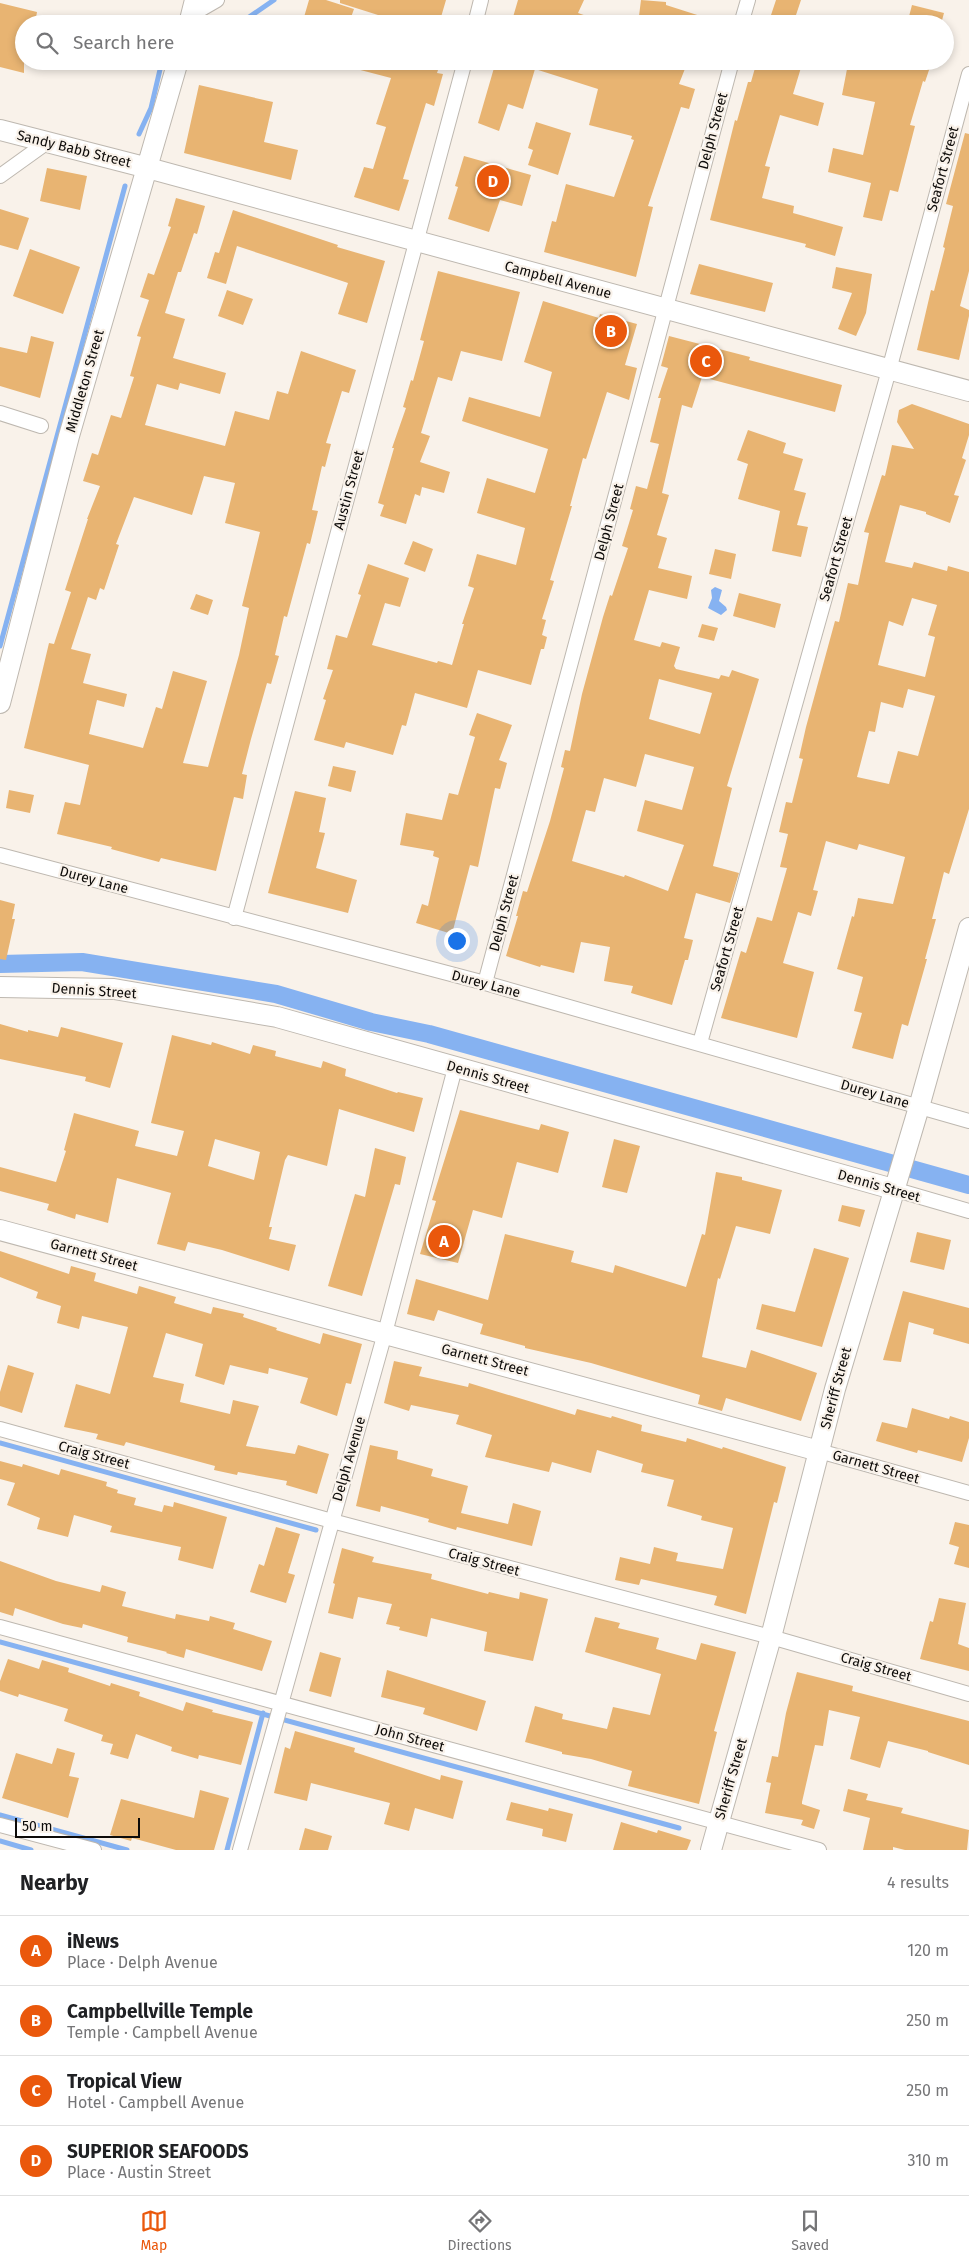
<!DOCTYPE html>
<meta charset="utf-8">
<style>
:root{--surface:#fff;--page:#f2f2f2;--text:#202124;--muted:#757577;--line:#e0e0e0;--accent:#ea580c}
body{margin:0;font-family:"Fira Sans",sans-serif;background:var(--page);color:var(--text)}
.scale{position:absolute;left:15px;bottom:12px;width:125px;box-sizing:border-box;padding-left:5px;border:2px solid #0d0b09;border-top:0;font-size:14px;line-height:18px;white-space:nowrap;color:#0d0b09;-webkit-text-stroke:4px #f9f2ea;paint-order:stroke}
.you{position:absolute;left:456px;top:940px;width:18px;height:18px;margin:-12px;border:4px solid #fff;border-radius:50%;background:#1a73e8;box-shadow:0 0 0 8px #1a73e833}
.badge{display:grid;place-items:center;width:32px;height:32px;border-radius:50%;background:var(--accent);color:#fff;font-size:16px;font-weight:700}
.pin{position:absolute;translate:-50% -50%;border:2px solid #fff;box-shadow:0 1px 5px #0006}
.list{margin:0;padding:0;list-style:none}
h2{display:flex;justify-content:space-between;align-items:center;height:65px;margin:0;padding:0 20px;font-size:21px}
h2 small{font-size:16px;font-weight:400;color:var(--muted)}
.list li{display:grid;grid-template-columns:32px 1fr auto;gap:15px;align-items:center;box-sizing:border-box;height:70px;padding:0 20px;border-top:1px solid var(--line)}
.list b{display:block;font-size:19px;white-space:nowrap}
.list p{margin:0;font-size:16px;white-space:nowrap;color:var(--muted)}
.list em{font-size:16px;font-style:normal;color:var(--muted)}
.icon{flex:none;width:28px;height:28px;fill:none;stroke:currentColor;stroke-width:2;stroke-linecap:round;stroke-linejoin:round}
.map{position:relative;flex:none;width:969px;height:1850px;overflow:hidden}
.search{position:absolute;background:var(--surface);box-shadow:0 2px 8px #0003;left:15px;right:15px;top:15px;height:55px;display:flex;align-items:center;gap:12px;box-sizing:border-box;padding:0 18px;border-radius:28px;color:var(--muted);font-size:19px}
.sheet{height:345px;background:var(--surface)}
nav{display:flex;justify-content:space-around;align-items:center;box-sizing:border-box;height:70px;border-top:1px solid var(--line);background:var(--surface);font-size:14px;color:var(--muted)}
nav a{display:grid;justify-items:center;gap:2px}
nav .on{color:var(--accent)}
.map>svg:first-child{display:block}
.water{fill:#86b2f1}
.lines{fill:none;stroke-linecap:round;stroke-linejoin:round}
.stream{stroke:#86b2f1;stroke-width:5}
.canal{stroke:#86b2f1;stroke-width:18}
.building{fill:#e8b472;fill-rule:evenodd}
.street-casing{stroke:#beb8b0;stroke-width:16}
.secondary-casing{stroke:#beb8b0;stroke-width:22}
.street{stroke:#fff;stroke-width:14}
.secondary{stroke:#fff;stroke-width:20}
.labels{text-anchor:middle;dominant-baseline:central;stroke-width:4.5;stroke-linejoin:round;paint-order:stroke}
.street-label{font-size:14px;fill:#0d0b09;stroke:#f9f2ea}
</style>
<div class="map">
<svg width="969" height="1850" viewBox="0 0 969 1850">
<rect width="100%" height="100%" fill="#f9f2ea"/>
<path class="water" d="M715,587l7,3 -3,11 7,6 1,3 -6,5 -13,-7 4,-10 -1,-8z"/>
<g class="lines">
<path class="stream" d="M239,24l35,-24
M139,134l12,-26 11,-47
M0,646l125,-460
M0,1443l316,87
M0,1642l679,186
M0,1815l127,35
M0,1841l31,9
M227,1850l36,-137"/>
<path class="canal" d="M0,964l82,-2 194,32 95,28 58,12 540,151"/>
</g>
<path class="building" d="M309,0h17l28,9 -5,14 -11,-3 -1,4h-35z
M340,0h106l-7,24h-28l-14,-3 -57,-18z
M518,0h66l-6,13 23,8v3h-90z
M641,0l25,2v3l50,16v3h-78z
M776,0h25l-8,24h-25z
M0,3l37,9 -2,12h-11v49l-24,-6z
M912,5l32,8 -3,11h-34z
M345,61h96l-4,12 6,1 -9,32 -8,-3 -23,76 6,1 -10,31 -45,-14 10,-30 9,2 13,-42 -10,-3 15,-46 -46,-12z
M496,61h192l-9,23 16,5 -6,20 -8,-2 -33,99 5,1 -17,70 -92,-25 8,-31 4,1 10,-38 48,13 20,-57 -3,-1 1,-3 -43,-11 9,-36 -63,-20 -12,40 -15,-5 -9,27 -21,-8z
M757,61h46l-10,33 31,9 -6,23 -38,-11 -15,51 5,1 -8,31 32,8 -1,7 50,14 -8,29 -30,-9 1,-3 -96,-24 25,-100 2,1 11,-39h3z
M855,61h77l-7,21 -2,-1 -13,44 5,1 -17,66 -8,-2 -8,31 -19,-4 8,-34 -43,-11 5,-24 30,7 12,-53 -33,-7 5,-26 6,1z
M199,85l74,17 -9,40 34,8 -7,30 -107,-27z
M536,122l35,11 -13,42 -30,-10 5,-15 -5,-2z
M965,133l4,1v137l-9,35 9,4v6l-10,44 -42,-10 14,-60 3,1 11,-43 -2,-1 10,-41 -7,-2z
M464,156l67,19 -9,31 -22,-6 -11,32 -41,-13 10,-32 -3,-1z
M47,168l40,8 -7,34 -40,-9z
M176,198l29,8 -8,28 -3,-1 -13,39h-3l-13,41 20,6 -12,39 53,15 -6,21 -40,-11 -2,7 -21,-6 -12,41 80,21 10,-35 34,9 8,-29 11,3 13,-43 55,19 -7,23 -7,-2 -16,52 5,1 -6,23 -3,-1 -10,44 6,1 -8,33 -3,-1 -20,74 -3,-1 -9,39 4,1 -8,28 -4,-1 -16,56 -9,35 5,1 -4,24 -9,-2 -18,74 -55,-13 -2,4 -48,-13 1,-2 -55,-13 8,-32 15,3 9,-40 -65,-17 25,-105 5,1 17,-52 -6,-2 23,-71h-1l13,-33 -17,-5 9,-28 6,2 13,-40 10,3 13,-41 -4,-1 11,-39 -4,-1 12,-36 -9,-3 8,-24 6,2 17,-48 -3,-1zM204,476l31,7 -10,40 35,9 -18,74 7,2 -10,47 -31,112 -25,-4 24,-82 -34,-10 -11,38 -6,-2 -13,41 -54,-14 8,-34 27,7 3,-13 -44,-11 8,-29 -20,-5 17,-52 8,3 4,-12 4,2 15,-45 -3,-1 18,-47 58,18z
M0,209l29,9 -11,32 -18,-5z
M233,210l105,35 -1,2 48,14 -18,62 -29,-9 10,-31 -111,-37 -11,38 -19,-6 8,-26 4,1z
M30,249l50,18 -17,47 -50,-18z
M699,264l74,19 -8,29 -75,-18z
M836,267l36,7 -6,39 -10,23 -18,-7 14,-36 -20,-5z
M438,271l82,21 -18,69 -41,-10 -9,30 -14,-4 -17,56 9,3 -10,26 30,10 -6,21 -22,-6 -2,9 -5,-2 -9,30 -26,-8 4,-11 -6,-2 16,-55h-2l14,-40 -3,-1 8,-27 2,1 11,-40 -4,-1z
M227,290l26,9 -10,26 -25,-9z
M543,301l56,17 1,-4 37,10 -12,41 12,3 -8,32 -22,-8 -21,67 -3,-1 -13,48h2l-22,74 4,1 -12,38 4,1 -4,15 5,2 -3,12h-3l-10,36 -53,-15 -11,38 -52,-15 -9,33 -4,-1 -9,30 -47,-13 -2,6 -30,-8 12,-40 -3,-1 10,-29 -6,-1 9,-34 11,3 14,-43 -3,-1 10,-30 41,14 -9,29 -15,-4 -13,42 65,18 1,-2 14,4 12,-41h-2l12,-36 -6,-2 9,-32 39,11 9,-37 -48,-15 10,-35 48,15 13,-44 -86,-28 7,-24 71,20 12,-45 -28,-10z
M31,336l23,6 -14,56 -40,-12v-39l27,6z
M669,336l81,21 -1,3 93,25 -7,27 -133,-35 -10,31 -10,-3 -20,88 7,2 -12,40 10,3 -9,30 34,8 -5,23 -38,-9 -15,50 26,7 2,-5 18,5 -6,19 2,3 43,10 2,-4 8,2 3,-7 27,9 -32,107 5,2 -19,78 26,7 -9,30 -34,-10 -12,45 9,2 -5,20h-3l-13,45 -41,-12 2,-7 -29,-5 6,-34 -29,-5 -7,31 -33,-8 -1,2 -34,-11 12,-40h-2l7,-25 4,1 23,-71 14,-53 -3,-1 4,-17 5,1 12,-57 21,-77 7,-22 2,1 16,-48 -6,-2 11,-36 -3,-1 6,-23 11,3 12,-45 -9,-2 11,-44h-3l10,-30 -7,-2zM659,679l53,14 -12,41 -51,-15zM645,754l49,13 -12,43 -37,-10 -8,31 47,14 -16,46 -43,-16 -1,2 -52,-16 14,-51 9,2 9,-34 32,9z
M912,404l57,20v11l-7,23 4,2 -12,35 5,1 -9,27 -24,-9v-2l-26,-7 -15,57 27,6 2,-6 33,9 1,-5 21,6v237l-20,65 -5,-2 -12,47h4l-11,40h2l-19,67 -6,-2 -9,35 -41,-11 10,-35 -8,-2 9,-34 -26,-8 15,-53 2,1 4,-19 35,6 12,-47 -46,-13 -2,6 -31,-9 -13,49 5,1 -7,25 -13,-4 -15,51 31,9 -17,66 -76,-20 20,-67 5,2 11,-36 15,4 15,-53 -7,-1 8,-33 -9,-2 7,-30 6,1 11,-44 -4,-1 7,-31 29,-106 4,1 9,-39 10,2 11,-52 -5,-1 18,-57 3,1 7,-31 22,4 -17,-27 2,-12zM912,598l25,7 -9,30 7,2 -10,40 -47,-12 11,-44 14,5zM908,689l27,7 -17,60 -20,-5 -9,33 -32,-7 12,-46 6,1 6,-30 22,6z
M748,430l38,13 -3,10 20,6 -9,31 12,3 -9,32 11,2 -7,30 -29,-6 8,-40 -42,-12 10,-35 -11,-4z
M413,541l20,8 -8,23 -21,-8z
M715,549l21,5 -5,25 -22,-5z
M739,593l42,11 -6,24 -42,-12z
M196,594l17,6 -5,15 -18,-6z
M702,624l16,4 -4,13 -16,-4z
M477,713l35,12 -13,35 8,3 -7,26 -5,-1 -17,79 -8,-2 -18,69 -36,-11 6,-19 6,2 11,-48 -6,-2 1,-5 -34,-6 6,-32 36,7 7,-27 9,2 17,-58 -6,-2z
M333,766l23,5 -5,21 -23,-6z
M9,790l25,5 -4,18 -24,-5z
M295,791l31,7 -7,34 6,1 -9,35 41,12 -9,33 -80,-20z
M0,900l15,4 -3,15h3l-9,41 -6,-1z
M0,1024l28,8v-2l30,7 3,-10 62,16 -13,45 -25,-7 1,-4 -86,-18z
M172,1035l39,10 1,-3 38,12 3,-9 23,6 -1,5 46,12 2,-7 23,8 -1,7 52,17 1,-1 25,6 -9,34 -75,-23 -12,57 -39,-11 -3,5 -16,67h3l-3,12 27,6 -7,26 -67,-21 -34,-8 -3,9 -28,-7 14,-51 -54,-15 -9,45 -32,-9 -1,5 -28,-9 2,-6 -49,-13v-24l56,15 10,-31 -2,-1 10,-37 65,18 -4,15 42,10 7,-25 -33,-8zM215,1139l45,13 -6,28 -46,-14z
M460,1110l79,20 2,-6 28,8 -11,41 -41,-11 -15,56 -29,-8 -15,53 -38,-9 16,-53 -4,-1z
M614,1139l26,7 -13,47 -25,-6z
M375,1148l31,9 -6,28 -5,-1 -33,112 -34,-10 27,-92 10,3z
M716,1172l26,5v3l40,10 -12,44 -34,-8 -16,53 -2,-1 -16,79 44,11 5,-18 66,23 -16,48 -75,-23 -4,13 -24,-7 2,-9 -109,-32 -66,-15v-2l-45,-12 3,-10 -45,-14 -4,11 -27,-7 9,-35 72,21 17,-66 69,17 -3,11 42,11 2,-8 71,22 16,-53 3,1z
M842,1205l23,5 -5,17 -22,-6z
M917,1232l34,8 -7,30 -34,-8z
M814,1248l35,10 -27,89 -66,-18 6,-25 33,8z
M0,1251l69,23 2,-8 25,7 -2,8 43,13 2,-8 37,11 -2,6 37,11 2,-7 31,7 -1,3 34,11 -1,2 44,14 3,-11 39,11 -11,40 -5,-1 -9,33 -37,-13 8,-25 -39,-10 -1,6 -38,-9 -6,20 -29,-9 8,-32 -37,-11 -13,44 31,7 -4,18 50,12 3,-14 26,6 -13,40 49,8 3,-9 31,9 -12,40 -31,-9 1,-4 -49,-9 -1,3 -23,-5 1,-4 -89,-24 -2,4 -28,-7 2,-5 -34,-7 12,-43 34,10 18,-67 -46,-11 -3,13 -22,-6 4,-17 -25,-8 2,-6 -38,-15z
M903,1291l66,17v36l-36,-10 1,-5 -25,-7 -8,40 -18,-2z
M394,1361l28,6 -3,9 49,11 1,-4 106,32 2,-6 34,9 1,-2 30,9 -1,6 45,11 1,-4 35,11 1,-2 63,20 -9,36 -3,-1 -28,112 -32,-9 3,-9 -76,-17 -2,6 -24,-5 5,-23 30,7 4,-17 24,6 -2,8 47,8 10,-41 -32,-8 1,-4 -35,-10 7,-26 -33,-8 2,-8 -46,-14 -6,23 -39,-11 -3,10 -64,-15 7,-22 -36,-11 3,-9 -48,-10 -2,6 -25,-8z
M8,1365l26,8 -12,40 -22,-7v-14z
M912,1408l37,11 1,-3 19,6v16l-7,24 -44,-12 -1,3 -41,-12 6,-19 25,6z
M370,1445l28,6 -1,8 36,10 -2,7 37,10 -7,27 47,11 5,-21 28,8 -9,35 -75,-19 -1,3 -28,-8 1,-3 -48,-13 -1,6 -24,-6z
M0,1461l22,6 1,-3 36,11 2,-6 46,13 -1,4 12,4 -1,3 19,5 -2,7 28,7 2,-7 9,2 1,-5 53,15 -14,52 -35,-9 3,-13 -71,-15 2,-6 -38,-11 -6,22 -31,-8 3,-11 -33,-13 8,-22 -15,-4z
M955,1522l14,3v43l-15,-4 5,-17 -10,-3z
M276,1527l24,7 -12,39 7,2 -9,28 -36,-11 9,-28 5,2z
M342,1548l32,9 -2,5 60,12 -1,5 57,15 1,-2 30,7 1,-7 28,7 -15,62 -49,-10 3,-19 -56,-14 -4,19 -28,-7 1,-3 -14,-3 6,-20 -34,-7 -5,22 -25,-6 7,-29 -2,-1z
M0,1561l56,20 44,11 2,-7 24,7 -4,14 53,13 1,-5 33,7 1,-5 25,7 -2,6 39,12 -10,30 -76,-22 -2,9 -18,-5 1,-1 -40,-10 1,-5 -45,-13 -1,4 -19,-4 -48,-16 -2,8 -13,-4z
M939,1598l27,5 -8,41 11,4v23l-49,-12 10,-38 3,1z
M595,1617l25,6 -2,5 41,10 -3,11 40,11 5,-17 35,9 -22,79 3,1 -18,72 -71,-18 4,-15 -41,-12 -29,-5v-2l-37,-10 10,-36 28,8 -1,5 45,10 6,-22 37,8 11,-41 -76,-22z
M320,1652l21,6 -10,39 -22,-6z
M8,1659l31,10 3,-9 27,8 -1,4 42,14 1,-3 29,9 -1,4 44,15 3,-9 27,8 -1,2 41,10 -12,43 -42,-10 -1,4 -27,-8 1,-4 -36,-13 -8,25 -18,-5 3,-10 -12,-3 2,-6 -39,-14 4,-12 -49,-15 -1,3 -18,-6v-10z
M387,1670l99,31 -9,30 -54,-17 2,-6 -44,-11z
M797,1672l56,14 -1,5 117,30v44l-41,-13v-1l-40,-10 -8,27 -30,-9 10,-42 -31,-7 -6,36 -8,-1 -13,57v2l18,6 -6,19 -13,-4 2,-5 -38,-7 6,-30 -5,-1 6,-26 6,1 8,-44z
M295,1731l60,17 -1,4 86,28 1,-5 22,6 -10,38 -38,-11 -6,23 -25,-7 6,-21 -79,-20 -4,18 -33,-8 11,-46 5,2z
M57,1748l18,5 -6,23 10,2 -11,40 -66,-20 14,-45 36,11z
M848,1789l20,5 -2,6 37,8 -2,5 68,17 -2,20h-62l-12,-3v3h-30l7,-32 -27,-7z
M200,1790l29,8 -15,52h-38l-44,-12 -1,3 -21,-6 11,-36 73,19z
M511,1802l37,9 1,-3 24,6 -7,28 -24,-6 1,-7 -37,-9z
M621,1822l36,11 1,-3 33,10 -4,10h-74z
M305,1828l27,8 -4,14h-29z"/>
<g class="lines">
<g class="street-casing">
<path id="street" d="M191,15l26,-15
M475,24l6,-24
M741,24l7,-24
M0,176l46,-33
M0,413l41,13
M0,855l485,128 484,138
M234,918l231,-857
M485,983l247,-922
M700,1043l189,-673 80,-296
M893,1189l76,22
M0,1429l332,92 439,116 198,57
M819,1451l150,42
M0,1627l819,223
M0,1825l94,25
M240,1850l145,-517 70,-265"/>
</g>
<g class="secondary-casing">
<path id="secondary" d="M189,24l6,-24
M0,130l148,38 821,223
M0,703l69,-267 109,-375
M0,987l114,2 163,28 616,172
M0,1230l819,221
M711,1850l60,-213 64,-248 84,-282 50,-179"/>
</g>
<use href="#street" class="street"/>
<use href="#secondary" class="secondary"/>
</g>
<g class="labels">
<g class="street-label">
<text transform="translate(713 131) rotate(-75)">Delph Street</text>
<text transform="translate(74 149) rotate(14)">Sandy Babb Street</text>
<text transform="translate(943 169) rotate(-75)">Seafort Street</text>
<text transform="translate(558 280) rotate(15)">Campbell Avenue</text>
<text transform="translate(85 381) rotate(-74)">Middleton Street</text>
<text transform="translate(349 490) rotate(-75)">Austin Street</text>
<text transform="translate(609 522) rotate(-75)">Delph Street</text>
<text transform="translate(836 559) rotate(-74)">Seafort Street</text>
<text transform="translate(94 880) rotate(15)">Durey Lane</text>
<text transform="translate(504 913) rotate(-75)">Delph Street</text>
<text transform="translate(727 949) rotate(-74)">Seafort Street</text>
<text transform="translate(486 984) rotate(15)">Durey Lane</text>
<text transform="translate(94 991) rotate(4)">Dennis Street</text>
<text transform="translate(488 1077) rotate(16)">Dennis Street</text>
<text transform="translate(875 1094) rotate(16)">Durey Lane</text>
<text transform="translate(879 1186) rotate(16)">Dennis Street</text>
<text transform="translate(94 1255) rotate(15)">Garnett Street</text>
<text transform="translate(485 1360) rotate(15)">Garnett Street</text>
<text transform="translate(836 1388) rotate(-75)">Sheriff Street</text>
<text transform="translate(94 1455) rotate(15)">Craig Street</text>
<text transform="translate(349 1459) rotate(-74)">Delph Avenue</text>
<text transform="translate(876 1467) rotate(16)">Garnett Street</text>
<text transform="translate(484 1562) rotate(15)">Craig Street</text>
<text transform="translate(876 1667) rotate(16)">Craig Street</text>
<text transform="translate(410 1738) rotate(15)">John Street</text>
<text transform="translate(731 1779) rotate(-74)">Sheriff Street</text>
</g>
</g>
</svg>
<div class="scale">50 m</div>
<div class="you"></div>
<div class="pin badge" style="left:444px;top:1241px">A</div>
<div class="pin badge" style="left:611px;top:331px">B</div>
<div class="pin badge" style="left:706px;top:361px">C</div>
<div class="pin badge" style="left:493px;top:181px">D</div>
<div class="search"><svg class="icon" aria-label="search" viewBox="0 0 24 24"><circle cx="10" cy="10" r="6"/><path d="M15 15l6 6"/></svg>Search here</div>
</div>
<section class="sheet">
<h2>Nearby<small>4 results</small></h2>
<ul class="list">
<li><span class="badge">A</span><div><b>iNews</b><p>Place · Delph Avenue</p></div><em>120 m</em></li>
<li><span class="badge">B</span><div><b>Campbellville Temple</b><p>Temple · Campbell Avenue</p></div><em>250 m</em></li>
<li><span class="badge">C</span><div><b>Tropical View</b><p>Hotel · Campbell Avenue</p></div><em>250 m</em></li>
<li><span class="badge">D</span><div><b>SUPERIOR SEAFOODS</b><p>Place · Austin Street</p></div><em>310 m</em></li>
</ul>
</section>
<nav>
<a class="on"><svg class="icon" aria-label="map" viewBox="0 0 24 24"><path d="M3 6l6-2 6 2 6-2v14l-6 2-6-2-6 2zM9 4v14M15 6v14"/></svg>Map</a>
<a><svg class="icon" aria-label="directions" viewBox="0 0 24 24"><path d="M12 3l9 9-9 9-9-9zM9 14v-3h6M13 9l2 2-2 2"/></svg>Directions</a>
<a><svg class="icon" aria-label="saved" viewBox="0 0 24 24"><path d="M7 4h10v16l-5-4-5 4z"/></svg>Saved</a>
</nav>
